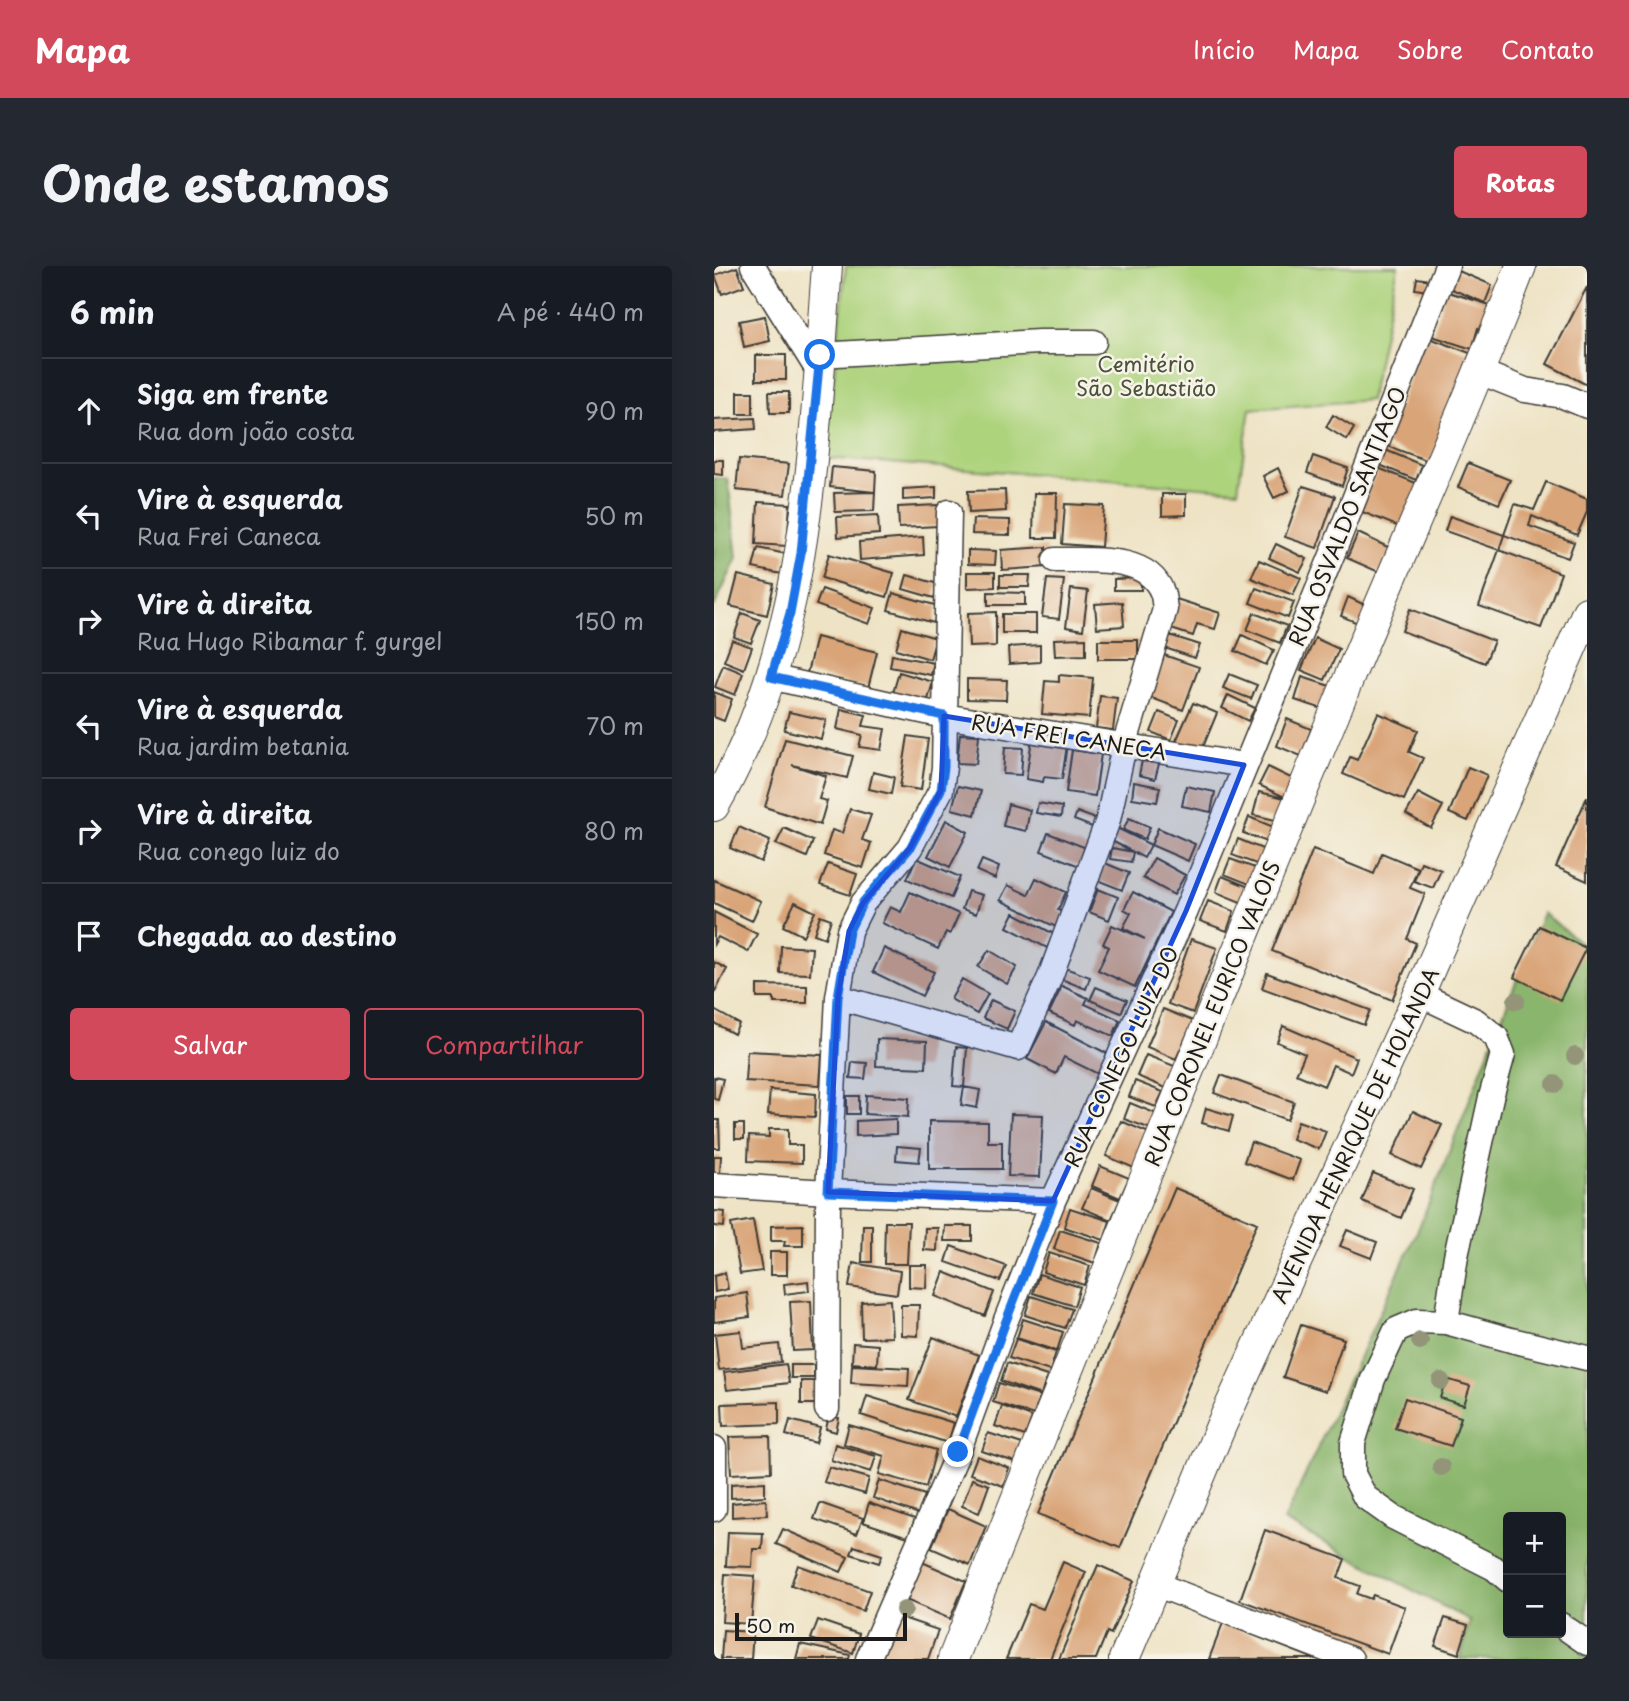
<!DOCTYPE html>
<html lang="pt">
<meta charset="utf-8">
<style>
:root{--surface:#171b24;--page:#242831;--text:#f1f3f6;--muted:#9ea1a6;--line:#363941;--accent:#d1495b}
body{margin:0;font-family:"Playpen Sans",sans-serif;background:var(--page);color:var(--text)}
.controls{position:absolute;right:21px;bottom:21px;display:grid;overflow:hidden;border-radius:7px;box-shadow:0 7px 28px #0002}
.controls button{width:63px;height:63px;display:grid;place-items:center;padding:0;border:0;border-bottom:2px solid var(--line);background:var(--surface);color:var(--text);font:35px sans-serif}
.scale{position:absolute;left:21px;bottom:18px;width:172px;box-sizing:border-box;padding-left:7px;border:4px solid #1c1c1c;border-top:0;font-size:19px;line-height:24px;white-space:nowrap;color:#1c1c1c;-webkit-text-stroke:5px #f7f3e8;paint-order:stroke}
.stop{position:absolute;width:21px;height:21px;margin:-16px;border:5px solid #1a73e8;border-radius:50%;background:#fff}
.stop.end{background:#1a73e8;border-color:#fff;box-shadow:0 2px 7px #0008}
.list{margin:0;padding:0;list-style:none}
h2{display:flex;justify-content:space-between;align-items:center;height:91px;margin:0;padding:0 28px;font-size:30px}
h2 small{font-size:23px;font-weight:400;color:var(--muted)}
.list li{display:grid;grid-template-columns:46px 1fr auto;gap:21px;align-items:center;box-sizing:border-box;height:105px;padding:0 28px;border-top:2px solid var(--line)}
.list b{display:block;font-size:26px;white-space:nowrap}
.list p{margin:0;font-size:23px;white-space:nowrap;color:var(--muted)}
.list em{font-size:23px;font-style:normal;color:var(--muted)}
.actions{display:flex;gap:14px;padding:21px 28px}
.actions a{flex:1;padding:16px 0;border:2px solid var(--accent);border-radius:7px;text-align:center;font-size:24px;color:var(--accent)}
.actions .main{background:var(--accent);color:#fff}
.icon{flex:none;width:38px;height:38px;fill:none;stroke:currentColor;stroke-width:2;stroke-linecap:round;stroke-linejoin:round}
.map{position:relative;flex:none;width:873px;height:1393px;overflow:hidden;border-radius:7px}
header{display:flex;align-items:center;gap:42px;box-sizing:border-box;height:98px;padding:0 35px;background:var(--accent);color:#fff}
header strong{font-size:33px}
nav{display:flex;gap:38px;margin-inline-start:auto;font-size:24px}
.intro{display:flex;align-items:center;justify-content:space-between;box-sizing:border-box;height:168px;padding:0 42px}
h1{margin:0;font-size:49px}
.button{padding:18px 32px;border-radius:7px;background:var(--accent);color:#fff;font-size:24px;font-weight:700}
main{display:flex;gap:42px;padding:0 42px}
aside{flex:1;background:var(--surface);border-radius:7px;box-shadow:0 7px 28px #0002}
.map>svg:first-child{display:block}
.green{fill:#add37d;stroke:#64784c;stroke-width:2}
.forest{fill:#8ab56c;stroke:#536844;stroke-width:2;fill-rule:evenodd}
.building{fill:#d9a478}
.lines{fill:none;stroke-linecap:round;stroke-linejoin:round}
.minor-casing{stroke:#3c3a35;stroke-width:27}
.major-casing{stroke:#3c3a35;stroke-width:32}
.minor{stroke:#fff;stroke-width:24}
.major{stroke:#fff;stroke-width:30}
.tree{fill:#939478}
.route{stroke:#1a73e8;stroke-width:9}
.marked{fill:#1d4ed8;fill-opacity:0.2;stroke:#1d4ed8;stroke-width:5;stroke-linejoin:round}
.labels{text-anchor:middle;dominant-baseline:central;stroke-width:5;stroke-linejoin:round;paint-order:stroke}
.park-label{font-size:21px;fill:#485339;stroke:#f7f3e8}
.street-label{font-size:21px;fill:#1c1c1c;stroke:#f7f3e8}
</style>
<header>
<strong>Mapa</strong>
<nav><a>Início</a><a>Mapa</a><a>Sobre</a><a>Contato</a></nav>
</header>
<div class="intro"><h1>Onde estamos</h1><a class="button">Rotas</a></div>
<main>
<aside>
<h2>6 min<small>A pé · 440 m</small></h2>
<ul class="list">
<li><svg class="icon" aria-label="ahead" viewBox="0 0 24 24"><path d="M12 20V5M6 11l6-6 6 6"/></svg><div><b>Siga em frente</b><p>Rua dom joão costa</p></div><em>90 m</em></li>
<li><svg class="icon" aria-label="left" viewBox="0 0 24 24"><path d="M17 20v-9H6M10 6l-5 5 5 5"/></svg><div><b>Vire à esquerda</b><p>Rua Frei Caneca</p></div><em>50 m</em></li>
<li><svg class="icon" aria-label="right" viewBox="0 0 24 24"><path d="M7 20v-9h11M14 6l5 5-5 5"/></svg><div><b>Vire à direita</b><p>Rua Hugo Ribamar f. gurgel</p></div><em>150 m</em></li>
<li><svg class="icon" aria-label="left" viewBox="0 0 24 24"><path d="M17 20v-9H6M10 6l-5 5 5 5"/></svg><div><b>Vire à esquerda</b><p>Rua jardim betania</p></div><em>70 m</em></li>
<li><svg class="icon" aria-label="right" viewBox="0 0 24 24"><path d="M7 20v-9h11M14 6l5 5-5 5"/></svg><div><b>Vire à direita</b><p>Rua conego luiz do</p></div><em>80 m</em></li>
<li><svg class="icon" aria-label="arrive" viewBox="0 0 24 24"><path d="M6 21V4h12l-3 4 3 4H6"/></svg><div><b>Chegada ao destino</b></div></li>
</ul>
<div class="actions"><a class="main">Salvar</a><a>Compartilhar</a></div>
</aside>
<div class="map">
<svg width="873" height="1393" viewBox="0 0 873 1393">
<rect width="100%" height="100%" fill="#f7f3e8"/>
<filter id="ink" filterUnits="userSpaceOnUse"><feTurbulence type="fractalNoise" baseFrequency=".0143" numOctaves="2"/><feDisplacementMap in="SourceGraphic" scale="14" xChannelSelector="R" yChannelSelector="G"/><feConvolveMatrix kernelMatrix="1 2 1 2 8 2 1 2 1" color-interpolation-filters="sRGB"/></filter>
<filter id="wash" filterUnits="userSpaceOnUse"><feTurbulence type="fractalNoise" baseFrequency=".00686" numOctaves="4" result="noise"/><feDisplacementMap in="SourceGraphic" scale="28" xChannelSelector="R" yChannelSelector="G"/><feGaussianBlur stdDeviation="1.57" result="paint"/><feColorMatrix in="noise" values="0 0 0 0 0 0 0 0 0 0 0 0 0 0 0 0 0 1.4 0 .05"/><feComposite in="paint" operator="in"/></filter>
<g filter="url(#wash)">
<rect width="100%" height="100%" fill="#eee3c5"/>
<path class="green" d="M132,0h552l-28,134 -120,9 -12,81 -413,-32z"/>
<path class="forest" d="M0,212l14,1 9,79 -23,49z
M829,647l44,35v711h-127l10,-38 -186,-100 137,-298zM794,1251h53v116h-53z"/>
<g id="blocks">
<path class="building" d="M23,1l7,19 -22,8 -7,-19z
M742,4l36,15 -7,18 -36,-15z
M703,12l13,2 -2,11 -13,-2z
M873,21v98l-40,-21z
M731,25l45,14 -7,25 -5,-2 -6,21 -40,-13z
M51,50l5,25 -26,6 -5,-26z
M710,70l46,17 -39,109 -46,-17z
M42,89h30v25h-30z
M24,126h15v22h-15z
M55,126h20v21h-19z
M619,149l21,13 -7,12 -21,-13z
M41,152l1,11 -42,3v-12z
M669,183l39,16 -6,15 -39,-16z
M599,190l35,12 -6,18 -35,-13z
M25,193l50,5 -4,31 -49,-5z
M0,194h9v15l-9,-1z
M754,197l42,17 -11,24 -41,-17z
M118,201l44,4 -2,40 -39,1 -1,-19 40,-1 -44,-5z
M564,202l11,23 -15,7 -11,-22z
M664,202l43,17 -19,43 -42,-17z
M832,216l41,17v13l-10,23 -45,-19 -3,10 45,16 -6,16 -64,-23 11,-31 19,6z
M589,220l32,10 -18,52 -32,-11z
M222,221v11l-33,2v-11z
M291,224l1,21 -37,2 -1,-22z
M320,227h23l-1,45h-23z
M448,228h24v21l-24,1z
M44,236l32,2 -3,42 -31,-2z
M351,238l39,2 -3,41 -39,-3z
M224,239l1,21 -40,2 -1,-21z
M164,249l1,19 -41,3 -1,-20z
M736,250l54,19 -5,15 -54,-19z
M259,253l37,1v15l-38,-1z
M644,267l34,16 -11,24 -34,-15z
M209,271l1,18 -64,5 -1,-18z
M562,278l31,15 -7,13 -31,-14z
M332,281l1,20 -45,3 -1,-20z
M44,282l28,6 -4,20 -29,-6z
M254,284l28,1 -1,14 -27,-1z
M785,284l62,23 -20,55 -62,-22z
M115,288l65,19 -7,24 -65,-19z
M545,294l42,18 -8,17 -42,-17z
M253,306h28v15l-28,1z
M24,309l36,9 -7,31 -37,-9z
M193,309l31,9 -4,14 -31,-9z
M286,309h30l-1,12h-29z
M427,312v12h-27v-11z
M333,313l17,1 -5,39 -17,-2z
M542,322l38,14 -6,16 -38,-15z
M108,323l53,19 -6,16 -53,-19z
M357,323l17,2 -5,39 -17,-3z
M274,326l37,1v12h-37z
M179,327l45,13 -4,17 -46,-13z
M634,331l19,9 -7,18 -19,-8z
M459,332l47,15 -5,16 -18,-5 -4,12 -28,-9z
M408,336l2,24 -27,2 -2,-24z
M696,343l84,32 -9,22 -83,-32z
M282,346v34l-27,1 -1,-34z
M28,347l18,7 -9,23 -17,-6z
M540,347l33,13 -7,17 -33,-13z
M288,348h34v19h-34z
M188,362l34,10 -6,21 -34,-10z
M452,368l34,11 -5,13 -33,-11z
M528,369l32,15 -8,15 -31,-14z
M102,371l61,15 -9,36 -61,-15z
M372,372v17l-31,1 -1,-17z
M601,372l24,11 -14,31 -24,-10z
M18,374l20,7 -8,22 -20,-8z
M384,374h40v19h-40z
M326,379v17l-31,2 -1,-17z
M178,389l42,8 -3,12 -41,-8z
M450,389l35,12 -16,43 -34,-13z
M9,399l20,8 -8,22 -20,-8z
M185,406l34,10 -6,21 -34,-10z
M515,408l28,11 -6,14 -28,-11z
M345,409l34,3 -4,40 -47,-4 3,-33 14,1z
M588,411l31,10 -7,23 -31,-10z
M253,413l40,1 -1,20 -39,-1z
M0,426l18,7 -8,22 -10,-4z
M514,429l27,13 -7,13 -26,-13z
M386,430l17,2 -4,32 -17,-2z
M479,437l24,10 -16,39 -25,-11z
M127,443l25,6 -3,11 22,3 -4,21 -22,-3 3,-12 -25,-6z
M75,446l37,8 -5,19 -37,-9z
M445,446l20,8 -8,20 -20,-8z
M664,447l40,17 -9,22 14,6 -19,42 -61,-26 7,-17 7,3z
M573,453l24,10 -10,27 -24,-10z
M246,468l19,1 -3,29 -19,-1z
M194,470l20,3 -7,51 -21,-3z
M71,473l68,17 -6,22 -55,-13 34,11 -7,23 8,2 -7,24 -55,-18z
M318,473l35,6 -5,34 -18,-2 -1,5 -17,-3z
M291,481l18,1 -2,27 -18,-1z
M358,484l29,4 -6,42 -29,-4z
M429,490l17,4 -5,19 -16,-4z
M554,501l29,14 -13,41 -31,-7 6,-23 30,7 -30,-14z
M754,501l19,8 -19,46 -19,-8z
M159,506l21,5 -3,17 -22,-5z
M420,516l26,5 -3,15 -25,-4z
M244,520l23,5 -6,24 -23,-6z
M472,520l29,6 -4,20 -29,-6z
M704,527l25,13 -12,22 -25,-14z
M873,531v84l-31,-14z
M324,537l24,4 -1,10 -25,-4z
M294,538l22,6 -4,21 -23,-5z
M136,543l21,6 -9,25 9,3 -8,25 -39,-13 8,-25 10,3z
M363,546l19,7 -4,8 -18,-7z
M535,551l27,11 -6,15 -27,-10z
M415,552l21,9 -5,12 -22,-9z
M232,554l22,12 -18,35 -22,-11z
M25,561l31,14 -9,21 -31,-14z
M70,562l29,13 -6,16 -31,-13z
M403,562l34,17 -7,13 -11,-6 -2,10 -21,-3 2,-11 21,4 -23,-12z
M444,562l37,16 -7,17 -37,-16z
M334,567l41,16 -7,18 -41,-16z
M524,573l27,11 -6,15 -27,-10z
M599,583l61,25 8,-21 36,15 -8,20 15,6 -18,45 9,4 -24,57 -120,-49z
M202,592l44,19 -9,21 -44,-19z
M440,592l31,17 -11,20 -31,-17z
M516,593l28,10 -6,16 -28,-11z
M268,594l17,7 -4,12 -18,-8z
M707,596l20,8 -8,18 -19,-7z
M391,597l24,10 -7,17 -25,-10z
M114,598l29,10 -7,21 -30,-10z
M508,610l27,11 -6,16 -27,-11z
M322,612l30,14 -8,18 8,4 -8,14 -58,-28 8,-15 20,10z
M0,614l47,21 -9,20 -38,-18z
M384,623l20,8 -9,23 -20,-8z
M254,625l14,4 -6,19 -14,-5z
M196,626l49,22 -9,20 -4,-2 -8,17 -56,-26 8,-16 11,5z
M419,626l38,20 -36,75 -37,-17 11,-23 -6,-3 9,-19 33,14 -22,-11 8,-15 -7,-4z
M494,635l26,10 -7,20 -27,-10z
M81,636l20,10 -12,24 -20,-10z
M0,646l43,22 -9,18 -30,-15 -4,7z
M300,647l40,21 -7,14 -40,-21z
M106,649l11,4 -6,19 -11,-4z
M825,660l47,22 -26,52 -46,-23z
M477,673l26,9 -24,65 -25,-9z
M67,680l31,2 -2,26 -30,-1z
M170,682l50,24 -12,24 -49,-24z
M275,684l28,17 -10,17 -29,-17z
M0,696l13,7 -13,24z
M351,702l25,9 -4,12 -25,-10z
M553,707l103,37 -6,15 -102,-37z
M248,713l26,15 -11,20 -26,-15z
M43,719l50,1v17h-33v-5h-17z
M348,720l26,12 -3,6 35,16 -7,16 -36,-16 -2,5 -26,-12z
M382,721l31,13 -6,13 -31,-13z
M277,734l24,11 -8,18 -24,-11z
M449,743l30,12 -17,38 -29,-12z
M0,744l25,14 -5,10 -20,-11z
M332,756l62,32 -10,20 -34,-17 -8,17 -29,-15z
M569,760l74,32 -6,15 -18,-8 -9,21 -28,-12 9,-20 -28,-12z
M163,773l50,2 -1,27 -50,-2z
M242,781l11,1 -3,39 16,3 -3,18 -16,-3 3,-18 -11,-1z
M33,785l75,4 -2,30 -75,-4z
M432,789l31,12 -9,22 -31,-13z
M138,796l15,1 -2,16 -15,-1z
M507,809l73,27 -7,18 -73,-27z
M0,811l9,2 -5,21 -4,-1z
M421,815l28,11 -7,15 -27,-10z
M56,824l46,4 -1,23 -47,-3z
M152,829l43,3 -1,19 -43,-3z
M133,830h12v18h-12z
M416,837l27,11 -6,15 -27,-10z
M492,842l27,8 -4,15 -27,-8z
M699,845l29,14 -21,44 -29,-14z
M297,848l32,1 -3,62 -32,-1z
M182,853v15l-40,2v-15z
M0,854h5l1,28h-6z
M215,855l59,1v20h14v27h-73z
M407,855l28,12 -15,35 -28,-12z
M584,855l28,10 -7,18 -27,-10z
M21,858h9v15h-9z
M55,863h19v16h14v18l-54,-2 1,-25 20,1z
M537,876l49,18 -7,20 -49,-18z
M183,880l24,2 -2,14 -23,-2z
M0,890h7l-1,17h-6z
M386,900l29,12 -9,20 -28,-12z
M659,907l40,16 -12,29 -39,-17z
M377,922l29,12 -9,20 -29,-12z
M461,922l82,35 -137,325 -82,-34z
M356,942l40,13 -6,19 -40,-13z
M0,945l11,1 -1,15 -10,-1z
M39,954l9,51 -22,3 -9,-50z
M171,956h24l-2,42h-23z
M89,959v21h-19l1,-5h-14v-15z
M149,959h9v37h-10z
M231,960h27v15h-28z
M211,962h13l-1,23 -13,-1z
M346,964l41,13 -6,20 -41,-14z
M633,964l30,12 -6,16 -31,-12z
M237,980l55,20 -6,15 -54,-19z
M56,986h17v23h-17z
M335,987l41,13 -6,19 -41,-13z
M139,997l47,8 -3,23 -48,-7z
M195,999h18l-1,23 -17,-1z
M230,1006l50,20 -9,24 -50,-20z
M11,1007l3,16 -13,3 -1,-16z
M325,1008l41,13 -6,19 -41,-13z
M94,1015l1,10 -24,3 -1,-10z
M33,1027l3,24 -36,5v-24z
M317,1030l41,13 -7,19 -40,-13z
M176,1034l2,37 -30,1 -1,-36z
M97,1035l2,49 -20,1 -3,-49z
M187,1039h18l-1,31 -17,-1z
M309,1053l40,13 -6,19 -40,-13z
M587,1059l43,14 -18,52 -43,-14z
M27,1065l2,17 36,-4 2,18 -62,8 -4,-36z
M219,1071l46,18 -23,62 -47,-17z
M302,1073l40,13 -6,19 -41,-13z
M139,1077l25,2 -1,20 -25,-2z
M293,1097l40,13 -6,19 -40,-14z
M72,1098l3,19 -62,7 -3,-18z
M77,1099h23v13h-23z
M138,1099l57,3 -1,18 -57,-3z
M732,1113l24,7 -6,19 -24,-7z
M87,1115h18l1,23h-19z
M285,1117l41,13 -6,19 -41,-13z
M153,1130l87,27 -6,20 -87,-28z
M691,1132l56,19 -10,29 -56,-18z
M65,1136v22l-56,2 -1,-22z
M288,1140l30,11 -7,19 -30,-10z
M115,1150l10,2 -3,14 -10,-3z
M76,1154l30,8 -4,15 -30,-8z
M135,1159l87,25 -10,37 -47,-13 5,-18 -40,-12z
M274,1167l34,11 -7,18 -33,-11z
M56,1170l1,36 -40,2 -2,-37z
M121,1178l41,12 -5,16 -40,-12z
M263,1190l32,12 -6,18 -33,-12z
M115,1201l40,11 -4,16 -41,-12z
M258,1213l17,6 -10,28 -17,-7z
M165,1214l46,15 -6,19 -46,-16z
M51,1216v14l-34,2v-14z
M52,1234l1,15 -35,2v-14z
M106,1237l43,15 -6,16 -43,-15z
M155,1237l46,16 -7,18 -45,-15z
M234,1243l38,17 -16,39 -39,-17z
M69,1263l65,28 -7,15 -65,-28z
M551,1264l80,29 -7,19 22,8 -3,8 14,5 2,-4 32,12 -17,47 -148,-54z
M14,1266l35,1 -1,16h-9l-1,18 -26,-1z
M140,1280l28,9 -3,8 -28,-9z
M208,1296l44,19 -16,38 -44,-19z
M349,1296l23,10 -36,87h-44l23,-55 14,5z
M84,1299l72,26 -7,20 -72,-26z
M384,1299l36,16 -23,53 -4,-2 -11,27h-37z
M11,1308l30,2 -4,48 -29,-2z
M183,1350l41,14 -10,29h-47z
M731,1352l23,7 -9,29 -24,-8z
M104,1354l41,14 -6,19 -42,-14z
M509,1357l92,36h-106z
M9,1364l30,2 -2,27h-30z
M86,1378l50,11 -1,4h-53z"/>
</g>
</g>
<g filter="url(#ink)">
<use href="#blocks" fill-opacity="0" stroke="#3c3a35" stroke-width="2"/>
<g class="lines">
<g class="minor-casing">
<path id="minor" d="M39,0l66,106
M106,89l219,-13h55
M766,106l45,18 38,6 24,10
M56,411l174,39 300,49
M705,728l57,27 20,16 7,17 -12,43 -35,159 -10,66
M124,731l180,51 32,-71 58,-157 16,-74 41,-137c-1,-5 -1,-12 -3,-17 -15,-39 -74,-31 -107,-32
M0,919l114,7 225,9
M113,1143l1,-217 10,-195 11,-66 14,-28 47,-55 31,-58 3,-23 5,-255
M0,1182v61
M794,1314l-14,-12 -101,-51 -28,-20 -12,-23v-31l20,-64 23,-49 21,-9 29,1 65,18 76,18
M441,1318l196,75
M847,1359l26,18
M154,1393l90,-207 48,-132 47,-119 133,-290 146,-356 115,-289"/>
</g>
<g class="major-casing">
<path id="major" d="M0,540c96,-166 99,-354 113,-540
M239,1393c128,-326 260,-650 393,-974 58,-140 121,-278 175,-419
M410,1393l97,-233 198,-432 168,-382"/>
</g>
<use href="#minor" class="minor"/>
<use href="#major" class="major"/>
</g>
<g class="tree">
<circle cx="802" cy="735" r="9"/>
<circle cx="861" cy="790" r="9"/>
<circle cx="841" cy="818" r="9"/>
<circle cx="706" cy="1075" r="9"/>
<circle cx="727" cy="1115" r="9"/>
<circle cx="727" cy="1201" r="9"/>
<circle cx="190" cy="1344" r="9"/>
</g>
</g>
<g class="lines" filter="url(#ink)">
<path class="route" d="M106,89l-19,198 -11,60 -19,64 173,39v51l-3,23 -31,58 -47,54 -14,29 -11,66 -10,195 225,9 -47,120 -48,131"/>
</g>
<path class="marked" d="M230,450l300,49 -58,146 -133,290 -225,-9 10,-195 11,-66 14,-28 47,-55 31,-58z"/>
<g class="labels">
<g class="park-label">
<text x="432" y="97">Cemitério<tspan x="432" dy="24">São Sebastião</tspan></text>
</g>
<g class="street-label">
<text transform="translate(632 250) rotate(-68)">RUA OSVALDO SANTIAGO</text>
<text transform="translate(355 470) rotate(9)">RUA FREI CANECA</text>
<text transform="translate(497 747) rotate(-68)">RUA CORONEL EURICO VALOIS</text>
<text transform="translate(406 790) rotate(-65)">RUA CONEGO LUIZ DO</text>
<text transform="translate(640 869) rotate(-65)">AVENIDA HENRIQUE DE HOLANDA</text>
</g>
</g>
</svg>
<div class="controls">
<button>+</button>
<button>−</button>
</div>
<div class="scale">50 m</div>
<div class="stop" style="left:106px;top:89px"></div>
<div class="stop end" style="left:244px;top:1186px"></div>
</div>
</main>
